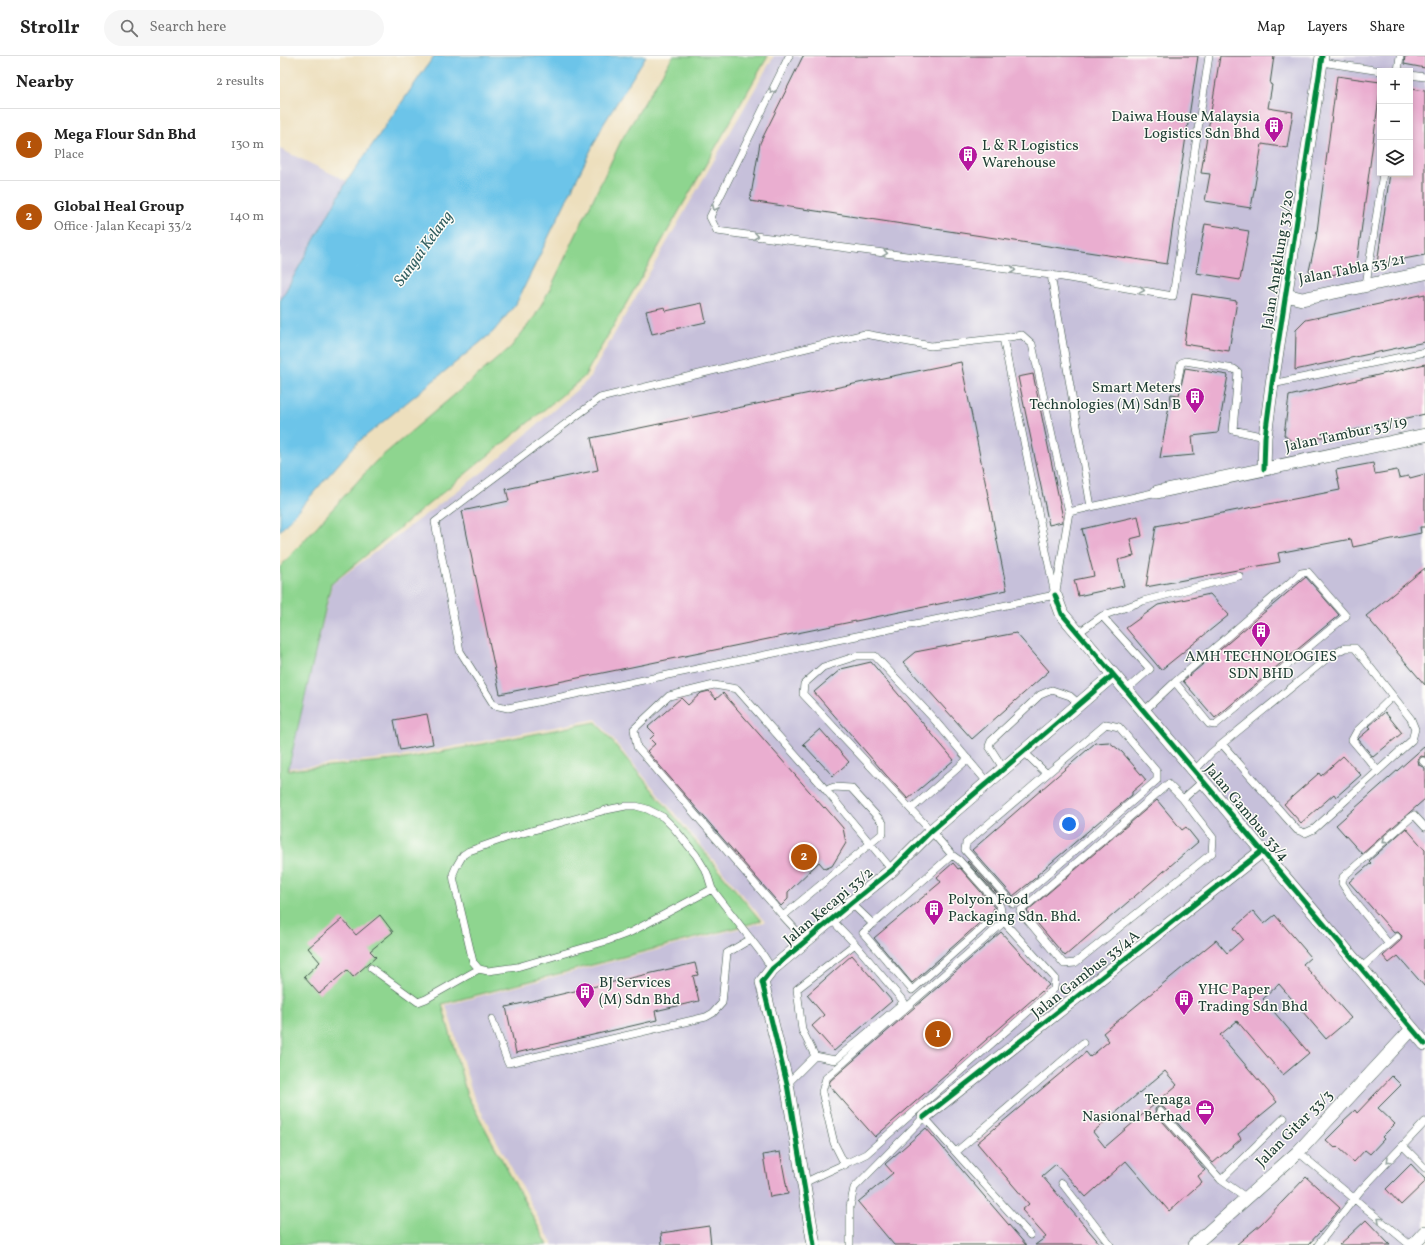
<!DOCTYPE html>
<meta charset="utf-8">
<style>
:root{--surface:#fff;--page:#f6f6f6;--text:#222;--muted:#767676;--line:#e0e0e0;--accent:#b45309}
body{margin:0;font-family:Vollkorn,serif;background:var(--page);color:var(--text)}
.controls{position:absolute;right:12px;top:12px;display:grid;overflow:hidden;border-radius:0px;box-shadow:0 2px 6px #0003}
.controls button{width:36px;height:36px;display:grid;place-items:center;padding:0;border:0;border-bottom:1px solid var(--line);background:var(--surface);color:var(--text);font:20px sans-serif}
.you{position:absolute;left:789px;top:768px;width:14px;height:14px;margin:-10px;border:3px solid #fff;border-radius:50%;background:#1a73e8;box-shadow:0 0 0 6px #1a73e833}
.badge{display:grid;place-items:center;width:26px;height:26px;border-radius:50%;background:var(--accent);color:#fff;font-size:13px;font-weight:700}
.pin{position:absolute;translate:-50% -50%;border:2px solid #fff;box-shadow:0 1px 4px #0006}
.list{margin:0;padding:0;list-style:none}
h2{display:flex;justify-content:space-between;align-items:center;height:52px;margin:0;padding:0 16px;font-size:17px}
h2 small{font-size:13px;font-weight:400;color:var(--muted)}
.list li{display:grid;grid-template-columns:26px 1fr auto;gap:12px;align-items:center;box-sizing:border-box;height:72px;padding:0 16px;border-top:1px solid var(--line)}
.list b{display:block;font-size:15px;white-space:nowrap}
.list p{margin:0;font-size:13px;white-space:nowrap;color:var(--muted)}
.list em{font-size:13px;font-style:normal;color:var(--muted)}
.icon{flex:none;width:22px;height:22px;fill:none;stroke:currentColor;stroke-width:2;stroke-linecap:round;stroke-linejoin:round}
.map{position:relative;flex:none;width:1145px;height:1189px;overflow:hidden}
header{display:flex;align-items:center;gap:24px;box-sizing:border-box;height:56px;padding:0 20px;background:var(--surface);border-bottom:1px solid var(--line)}
header strong{font-size:19px}
nav{display:flex;gap:22px;margin-inline-start:auto;font-size:14px}
.search{width:280px;height:36px;background:var(--page);display:flex;align-items:center;gap:10px;box-sizing:border-box;padding:0 14px;border-radius:22px;color:var(--muted);font-size:15px}
main{display:flex}
aside{flex:1;background:var(--surface)}
.map>svg:first-child{display:block}
.industrial{fill:#c6c0da;fill-rule:evenodd}
.green{fill:#8ed58f;stroke:#568962}
.water{fill:#6cc4e9;stroke:#46808e}
.building{fill:#eaaed0;fill-rule:evenodd}
.lines{fill:none;stroke-linecap:round;stroke-linejoin:round}
.service-casing{stroke:#3e5549;stroke-width:8}
.minor-casing{stroke:#3e5549;stroke-width:14}
.service{stroke:#fff;stroke-width:7}
.minor{stroke:#fff;stroke-width:13}
.cycleway-casing{stroke:#fdfcf7;stroke-width:8}
.cycleway{stroke:#00873e;stroke-width:5}
.oneway{stroke:#8f9e9a}
.labels{text-anchor:middle;dominant-baseline:central;stroke-width:3;stroke-linejoin:round;paint-order:stroke}
.poi-label{font-size:15px;fill:#1f3d34;stroke:#fdfcf7;text-anchor:start}
.street-label{font-size:15px;fill:#1f3d34;stroke:#fdfcf7}
.water-label{font-size:16px;font-style:italic;fill:#325f61;stroke:#fdfcf7}
</style>
<header>
<strong>Strollr</strong>
<div class="search"><svg class="icon" aria-label="search" viewBox="0 0 24 24"><circle cx="10" cy="10" r="6"/><path d="M15 15l6 6"/></svg>Search here</div>
<nav><a>Map</a><a>Layers</a><a>Share</a></nav>
</header>
<main>
<aside>
<h2>Nearby<small>2 results</small></h2>
<ul class="list">
<li><span class="badge">1</span><div><b>Mega Flour Sdn Bhd</b><p>Place</p></div><em>130 m</em></li>
<li><span class="badge">2</span><div><b>Global Heal Group</b><p>Office · Jalan Kecapi 33/2</p></div><em>140 m</em></li>
</ul>
</aside>
<div class="map">
<svg width="1145" height="1189" viewBox="0 0 1145 1189">
<rect width="100%" height="100%" fill="#fdfcf7"/>
<filter id="ink" filterUnits="userSpaceOnUse"><feTurbulence type="fractalNoise" baseFrequency=".025" numOctaves="2"/><feDisplacementMap in="SourceGraphic" scale="8" xChannelSelector="R" yChannelSelector="G"/><feConvolveMatrix kernelMatrix="1 2 1 2 8 2 1 2 1" color-interpolation-filters="sRGB"/></filter>
<filter id="wash" filterUnits="userSpaceOnUse"><feTurbulence type="fractalNoise" baseFrequency=".012" numOctaves="4" result="noise"/><feDisplacementMap in="SourceGraphic" scale="16" xChannelSelector="R" yChannelSelector="G"/><feGaussianBlur stdDeviation="0.9" result="paint"/><feColorMatrix in="noise" values="0 0 0 0 0 0 0 0 0 0 0 0 0 0 0 0 0 1.4 0 .05"/><feComposite in="paint" operator="in"/></filter>
<g filter="url(#wash)">
<rect width="100%" height="100%" fill="#eddfbd"/>
<path class="industrial" d="M494,0h651v1189h-872l-79,-147 -28,-93 319,-83 -169,-203 -192,37 -116,12 44,-184 156,-116 100,-88zM1100,15h30v102h-30z
M0,93l67,32 -67,120z"/>
<path class="green" d="M393,0h95l-184,321 -253,207 -43,186 117,-11 191,-37 165,199 -319,83 25,91 81,150h-268v-678l95,-105 136,-115 24,-31 16,-29 71,-148z"/>
<path class="water" d="M154,0h212l-43,69 -87,179 -23,28 -136,111 -77,88v-230l67,-120z"/>
<g id="blocks">
<path class="building" d="M523,0h395l-31,208 -417,-63 10,-58z
M940,0h54l-4,28 2,1 -4,23 25,4 -6,36 -25,-4 -11,64 -46,-7 5,-27 -9,-1z
M1125,0h20v12l-21,-4z
M1057,20l43,6v8l-24,180 -40,8 -7,-7 7,-32z
M1130,33l15,2v164l-48,9 13,-91h20z
M925,168l44,7 -9,49 -44,-7z
M912,238l45,7 -8,50 -45,-7z
M1145,238v48l-130,28 1,-40 10,-10z
M422,247l4,19 -54,12 -6,-23 19,-4 1,4z
M681,306l46,228 -507,104 -38,-183 47,-10 -3,-12 92,-19 -7,-32z
M1145,308v50l-97,22 -35,6 -9,-7 5,-39z
M905,312l43,7 -10,58 -26,3 2,19 -34,3 11,-64 8,1z
M753,318l30,144 -1,4 -13,3 -31,-148z
M1093,407l2,11 22,-4 2,8 10,-2 1,2 15,-4v53h-5l1,6 -68,14 -2,-8 -73,14 2,9 -134,25 10,-61 184,-36 -4,-20z
M858,460l4,20 -12,3 4,17 -16,4 6,26 -46,10 -4,-16 20,-4 -12,-47z
M1145,512v117l-59,-69z
M1026,521l33,38 -124,103 -32,-37z
M930,538l19,21 -68,55 -35,-42 32,-23z
M736,577l33,38 -77,68 -69,-77 12,-10z
M591,606l83,98 -46,39 -22,-24 -72,-83 27,-23z
M429,635l7,8 7,-6 101,115 1,-1 18,21 3,15 -14,23 -7,3 -6,-7 -31,30v7l-7,7 -134,-155 8,-7 -5,-5 5,-5 -7,-7 33,-29 7,7 13,-12z
M1105,656l17,21 -29,24 -15,-18 13,-11 -2,-2z
M147,658l6,30 -33,6 -6,-30z
M540,673l29,33 -16,14 -30,-32z
M829,686l13,10 24,28 -14,12v3l-30,25v-1l-65,56 1,1 -25,20 -41,-46 123,-107z
M1145,690v11l-4,-1 -3,4 1,5 6,3v31l-63,55 -26,-29z
M1063,700l18,19 -25,22 -2,-3 -33,29 -17,-19 35,-31 2,3z
M877,744l25,30 4,-3 12,15 -133,114 -38,-45z
M1126,772l19,22v137l-27,-31 -9,7 -6,-7 17,-15 2,-5 -4,-4 -4,1 -45,-51 22,-19 -2,-2z
M688,805l35,39 -1,1 -35,-39z
M673,807l5,6 2,-1 35,40 -2,1 1,1 -82,73 -38,-45 67,-56 -4,-5z
M973,855l11,13 11,-9 36,42 -8,7 48,54 -25,21 -47,-55 -16,15 46,54 -26,22 -46,-54 -17,14 57,67 -39,32 3,5 -28,24 -49,-55 -5,-2 -4,3 1,5 49,56 -7,6 4,6 -33,29 -43,-50 -40,36 -30,-33 -14,12 59,69h-66l11,-8 -24,-27 7,-6 -52,-61 109,-91 4,5 19,-16 -6,-8 113,-93 11,13 16,-14 -9,-11zM885,1015l12,14 -72,62 -12,-15z
M100,859l13,17 -23,19 6,6 -23,20 -6,-7 -28,24 -15,-17 16,-15 -12,-14 34,-29 14,16z
M721,876l48,53 -174,152 -46,-52 1,-4z
M572,899l40,46 -58,50 -22,-25 12,-11 -17,-20z
M415,907l3,12 -5,1 6,25 -44,10 2,9 -141,33 -10,-46z
M1112,1020l9,9 -23,23 17,16 -13,13 2,2 -14,15 -5,-4 -11,12 -17,-16 -2,2 -9,-8 18,-18 -1,-1 12,-11 2,3z
M646,1072l100,117h-132l-36,-43 35,-29 -8,-9z
M500,1096l8,42 -18,3 -7,-42z
M1131,1108l14,15v3l-24,23 -15,-16z
M1026,1121l34,31 -10,13 -22,24h-72l25,-21z
M1086,1164l24,25h-51l10,-9z
M429,1170l2,19h-49l-1,-12z"/>
</g>
</g>
<g filter="url(#ink)">
<use href="#blocks" fill-opacity="0" stroke="#3e5549" stroke-width="1"/>
<g class="lines">
<g class="service-casing">
<path id="service" d="M509,0l-79,161 7,14 334,44 122,21 36,-240
M1041,6l60,9
M1118,15l2,-15
M1130,19l15,2
M771,219l40,232
M1086,229l17,-112
M585,278l66,12 72,-8 52,257 -547,113 -14,-3 -34,-54 -25,-129 165,-124z
M723,282l19,-3 10,9 37,168 -13,79
M897,328l4,-21 4,-2 49,8 4,3 -5,58 32,7
M992,328l153,-32
M789,456l88,-20
M822,560l48,53 -24,21
M798,577l24,-17 41,-15 96,-25
M864,655l31,-29 126,-109 7,-1 38,44 -131,109 -6,-1 -34,-42
M744,696l23,22 59,-50 13,3 38,45v8l-144,124 -48,-54 1,-7 81,-69
M1143,705l2,2
M723,712l-14,-22 2,-5 49,-46 12,-5 18,6 9,8
M914,715l17,-18 119,-97 15,-8h10l56,71 4,10 -3,11 -98,89 -9,4 -8,-3 -75,-86
M1098,715l-26,-31 5,-9 36,-35
M903,743l-15,-15 -148,127 44,53 11,-1 137,-110 1,-15 -30,-39 20,-18
M631,753l57,-50
M672,799l-21,-24 -128,-137 1,-10 19,-17 34,-11h18l57,61 55,65
M432,833l-81,43 -24,9 -90,26 -29,4 -9,-2 -6,-7 -19,-81 -1,-7 3,-7 7,-12 6,-4 40,-14 97,-27 20,-4h10l11,3 16,8 11,11 22,27 11,18 5,16 51,66 9,14
M571,847l22,21 79,-69 7,5 41,46 1,5 -89,79 -49,-57 10,-9
M503,860l100,-83v-10l-32,-35 -17,-1 -8,3
M551,863l24,25
M526,885l-23,-25 -146,-169 -3,-18 35,-33 45,-11 23,4 89,101 66,80
M1108,887l-39,-49 -7,-11 1,-6 71,-62 11,12
M91,912l47,34 8,-3 53,-30
M1081,912l36,-31
M212,963l16,44 198,-46 7,-4 9,-10 5,-50 24,-14
M507,1028l28,-28 20,4 69,-58 -49,-58 -58,45 5,41 13,26
M880,1055l61,69
M1123,1090l22,22
M676,1096l127,-109
M1018,1096l112,93
M524,1127c20,-10 41,-19 62,-29l188,-165 1,-11 -51,-56 -178,156 -4,14 12,51 11,22
M782,1127l48,62
M967,1142l-26,-18 63,-62
M570,1189v-38l4,-19 70,-71 106,118
M1038,1189l42,-54 65,-69"/>
</g>
<g class="minor-casing">
<path id="minor" d="M1006,239l16,4 123,-26
M984,413l1,-32 7,-53 50,-328
M877,436l268,-57
M775,539l7,19 363,430
M644,1061l338,-266
M534,1189l-27,-161 -25,-102 10,-13 79,-66 41,-33 39,-39 182,-156
M914,1189l104,-93 114,-123
M1133,1189l12,-13"/>
</g>
<use href="#service" class="service"/>
<use href="#minor" class="minor"/>
<g class="cycleway-casing">
<path id="cycleway" d="M984,413l1,-32 7,-53 50,-328
M775,539l7,19 363,430
M644,1061l338,-266
M534,1189l-27,-161 -25,-102 10,-13 79,-66 41,-33 39,-39 182,-156"/>
</g>
<use href="#cycleway" class="cycleway"/>
</g>
<defs><path id="oneway-chevron" d="M-2-3.5L2.5 0L-2 3.5" fill="none" stroke-width="1.6" stroke-linecap="round" stroke-linejoin="round"/></defs>
<g class="oneway">
<use href="#oneway-chevron" transform="translate(492 35) rotate(116)"/>
<use href="#oneway-chevron" transform="translate(435 152) rotate(116)"/>
<use href="#oneway-chevron" transform="translate(476 180) rotate(8)"/>
<use href="#oneway-chevron" transform="translate(605 197) rotate(8)"/>
<use href="#oneway-chevron" transform="translate(733 214) rotate(8)"/>
<use href="#oneway-chevron" transform="translate(862 234) rotate(10)"/>
<use href="#oneway-chevron" transform="translate(1105 785) rotate(139)"/>
<use href="#oneway-chevron" transform="translate(1109 1105) rotate(134)"/>
<use href="#oneway-chevron" transform="translate(1100 1164) rotate(-141)"/>
</g>
</g>
<defs>
<g id="building-pin" transform="scale(1)"><path d="M0 17L-7.5 6A9.5 9.5 0 1 1 7.5 6Z" fill="#b5179e" stroke="#fdfcf7"/><path d="M-4-6H4V6H1V3H-1V6H-4ZM-2.5-4.3h1.7v1.8h-1.7ZM.8-4.3h1.7v1.8H.8ZM-2.5-1h1.7V.8h-1.7ZM.8-1h1.7V.8H.8Z" fill="#fff"/></g>
<g id="office-pin" transform="scale(1)"><path d="M0 17L-7.5 6A9.5 9.5 0 1 1 7.5 6Z" fill="#b5179e" stroke="#fdfcf7"/><path d="M-6-3h4V-5.5h4V-3h4V5H-6ZM-1-4.5V-3h2v-1.5ZM-6 0V1H6V0Z" fill="#fff"/></g>
</defs>
<g fill-rule="evenodd">
<use href="#building-pin" x="994" y="70"/>
<use href="#building-pin" x="688" y="99"/>
<use href="#building-pin" x="915" y="341"/>
<use href="#building-pin" x="981" y="575"/>
<use href="#building-pin" x="654" y="853"/>
<use href="#building-pin" x="305" y="936"/>
<use href="#building-pin" x="904" y="943"/>
<use href="#office-pin" x="925" y="1053"/>
</g>
<g class="labels">
<g class="poi-label">
<text x="980" y="61" text-anchor="end">Daiwa House Malaysia<tspan x="980" dy="17">Logistics Sdn Bhd</tspan></text>
<text x="702" y="90">L &amp; R Logistics<tspan x="702" dy="17">Warehouse</tspan></text>
<text x="901" y="332" text-anchor="end">Smart Meters<tspan x="901" dy="17">Technologies (M) Sdn B</tspan></text>
<text x="981" y="601" text-anchor="middle">AMH TECHNOLOGIES<tspan x="981" dy="17">SDN BHD</tspan></text>
<text x="668" y="844">Polyon Food<tspan x="668" dy="17">Packaging Sdn. Bhd.</tspan></text>
<text x="319" y="927">BJ Services<tspan x="319" dy="17">(M) Sdn Bhd</tspan></text>
<text x="918" y="934">YHC Paper<tspan x="918" dy="17">Trading Sdn Bhd</tspan></text>
<text x="911" y="1044" text-anchor="end">Tenaga<tspan x="911" dy="17">Nasional Berhad</tspan></text>
</g>
<g class="street-label">
<text transform="translate(999 204) rotate(-81)">Jalan Angklung 33/20</text>
<text transform="translate(1072 214) rotate(-11)">Jalan Tabla 33/21</text>
<text transform="translate(1066 379) rotate(-12)">Jalan Tambur 33/19</text>
<text transform="translate(966 757) rotate(50)">Jalan Gambus 33/4</text>
<text transform="translate(549 851) rotate(-40)">Jalan Kecapi 33/2</text>
<text transform="translate(806 919) rotate(-38)">Jalan Gambus 33/4A</text>
<text transform="translate(1015 1073) rotate(-45)">Jalan Gitar 33/3</text>
</g>
<g class="water-label">
<text transform="translate(144 193) rotate(-54)">Sungai Kelang</text>
</g>
</g>
</svg>
<div class="controls">
<button>+</button>
<button>−</button>
<button><svg class="icon" aria-label="layers" viewBox="0 0 24 24"><path d="M12 4l9 5-9 5-9-5zM3 14l9 5 9-5"/></svg></button>
</div>
<div class="you"></div>
<div class="pin badge" style="left:658px;top:978px">1</div>
<div class="pin badge" style="left:524px;top:801px">2</div>
</div>
</main>
